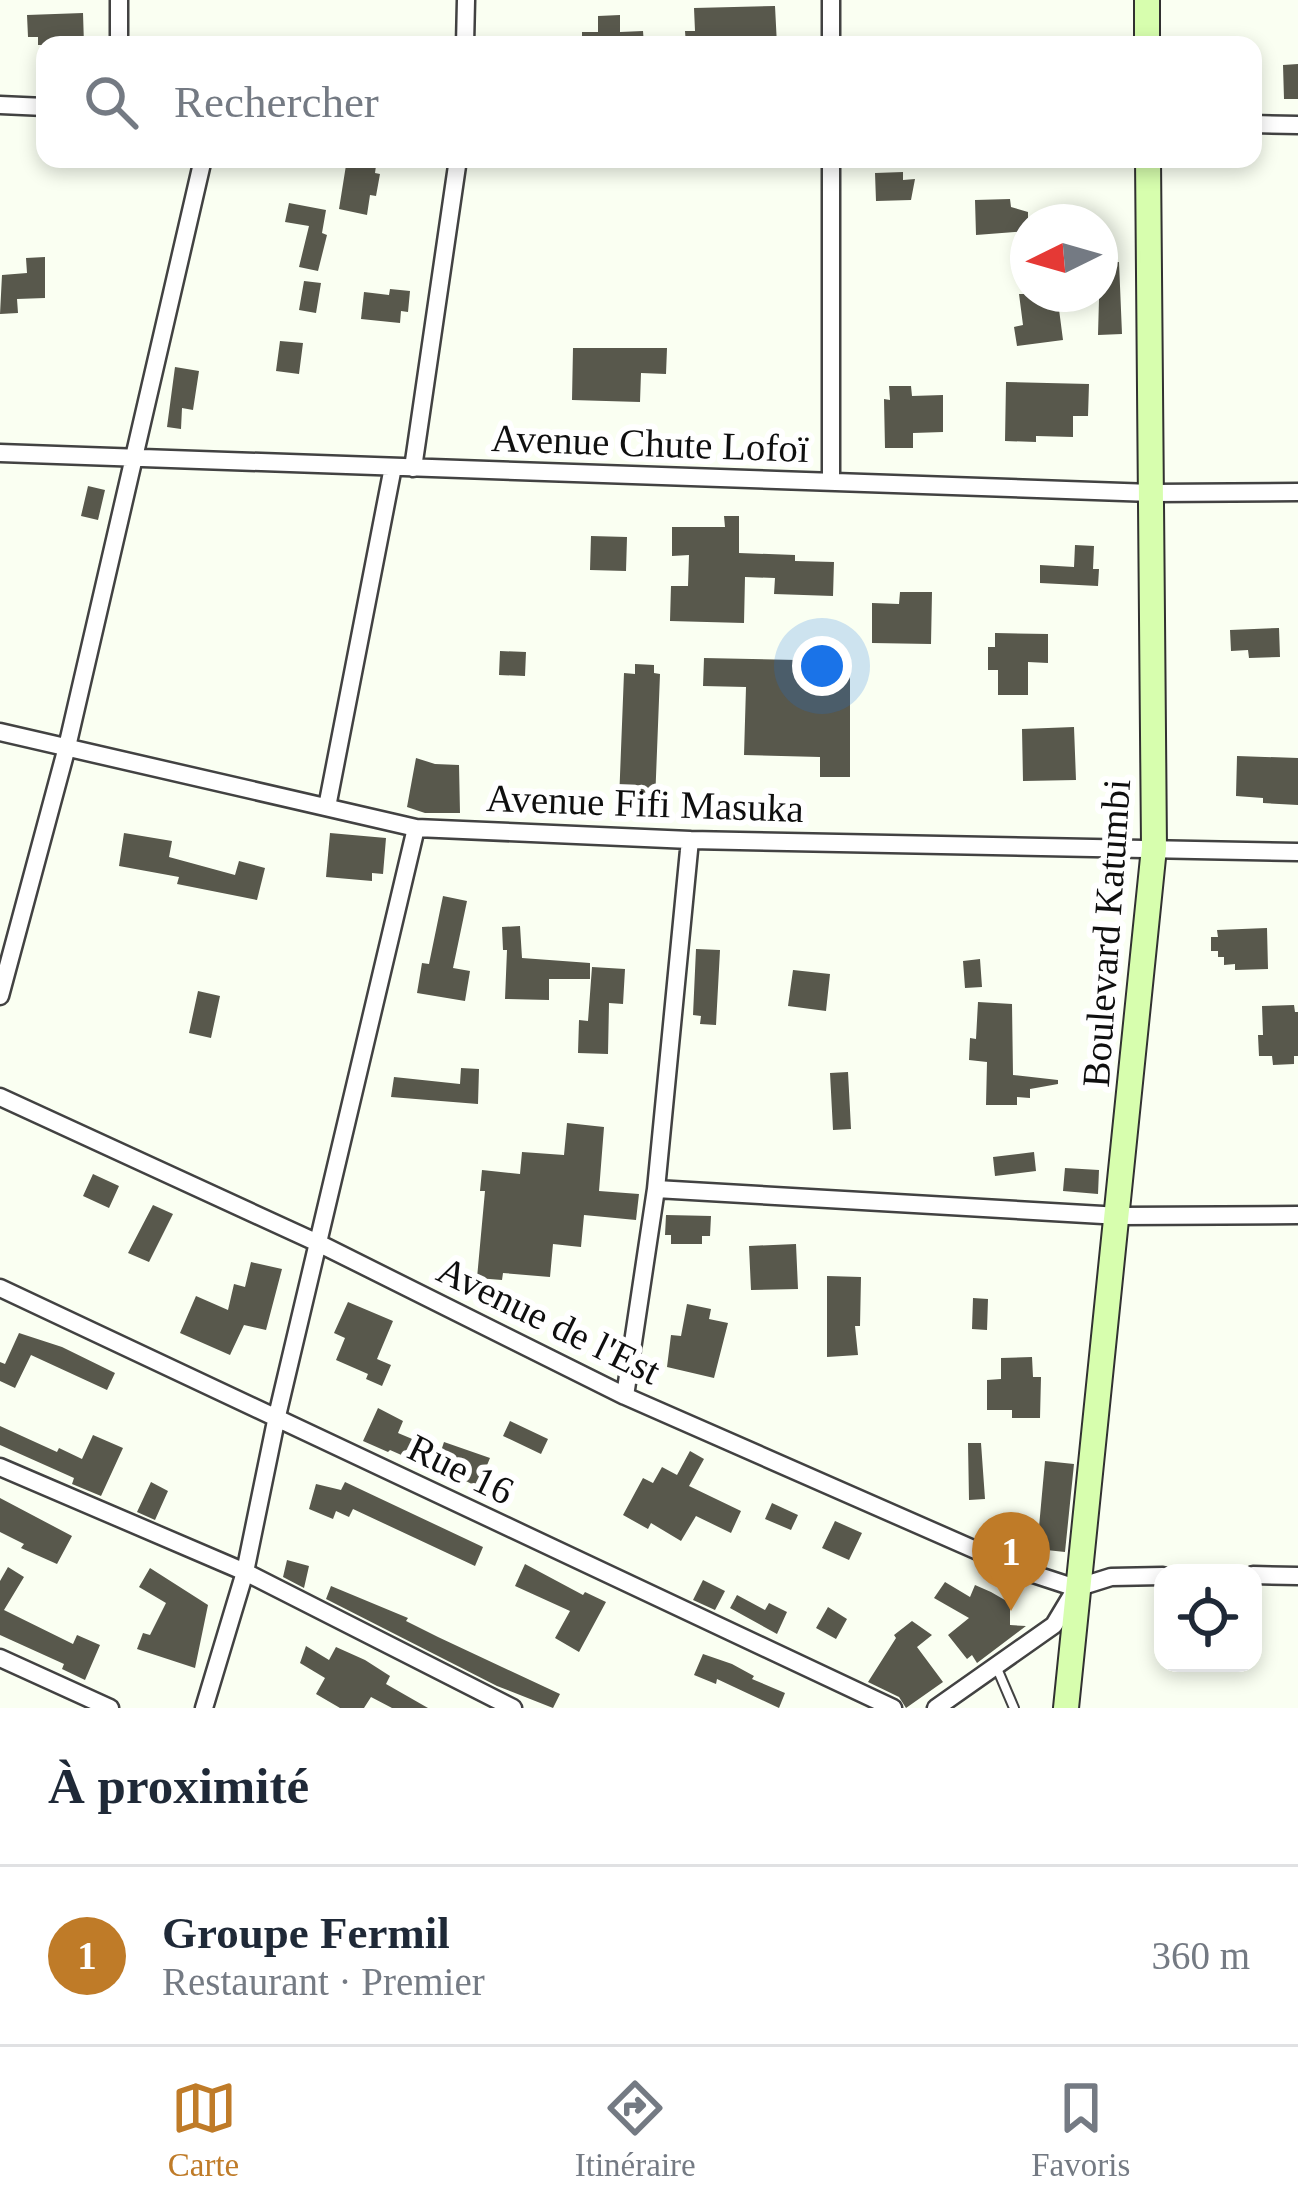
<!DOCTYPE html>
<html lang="fr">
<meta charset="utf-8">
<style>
:root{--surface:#fff;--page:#f2f2f3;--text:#1f2937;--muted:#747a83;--line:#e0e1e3;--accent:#bf7b28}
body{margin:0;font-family:Georgia,serif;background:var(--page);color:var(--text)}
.controls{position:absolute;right:36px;bottom:36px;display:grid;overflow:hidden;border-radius:24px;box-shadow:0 6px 18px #0003}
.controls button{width:108px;height:108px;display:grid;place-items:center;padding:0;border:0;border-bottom:3px solid var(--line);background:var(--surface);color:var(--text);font:60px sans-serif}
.compass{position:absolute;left:1010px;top:204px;width:108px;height:108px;border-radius:50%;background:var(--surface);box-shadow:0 6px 18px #0003;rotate:265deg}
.you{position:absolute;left:822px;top:666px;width:42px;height:42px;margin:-30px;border:9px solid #fff;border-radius:50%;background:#1a73e8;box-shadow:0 0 0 18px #1a73e833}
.badge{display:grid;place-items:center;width:78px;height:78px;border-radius:50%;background:var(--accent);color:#fff;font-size:39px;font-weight:700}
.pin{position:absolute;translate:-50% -99px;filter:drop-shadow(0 3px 6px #0008)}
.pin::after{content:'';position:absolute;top:63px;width:42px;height:36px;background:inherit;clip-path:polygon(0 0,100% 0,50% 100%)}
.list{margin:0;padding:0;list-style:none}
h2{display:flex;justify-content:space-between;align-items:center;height:156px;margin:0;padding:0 48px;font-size:51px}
h2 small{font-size:39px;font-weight:400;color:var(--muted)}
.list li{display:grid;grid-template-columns:78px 1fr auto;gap:36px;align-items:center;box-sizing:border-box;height:180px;padding:0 48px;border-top:3px solid var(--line)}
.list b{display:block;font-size:45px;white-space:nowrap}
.list p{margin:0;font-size:39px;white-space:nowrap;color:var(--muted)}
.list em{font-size:39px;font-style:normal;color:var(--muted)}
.icon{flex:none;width:66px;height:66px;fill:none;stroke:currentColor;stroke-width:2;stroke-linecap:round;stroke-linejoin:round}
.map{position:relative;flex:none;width:1298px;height:1708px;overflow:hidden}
.search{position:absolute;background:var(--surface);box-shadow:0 6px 18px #0003;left:36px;right:36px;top:36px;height:132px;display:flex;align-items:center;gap:30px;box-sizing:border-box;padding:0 42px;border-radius:24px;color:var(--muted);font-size:45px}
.sheet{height:336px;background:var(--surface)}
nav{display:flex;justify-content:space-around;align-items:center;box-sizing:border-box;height:168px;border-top:3px solid var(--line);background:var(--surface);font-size:33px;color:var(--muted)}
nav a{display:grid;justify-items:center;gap:6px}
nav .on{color:var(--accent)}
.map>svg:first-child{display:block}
.building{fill:#58584c}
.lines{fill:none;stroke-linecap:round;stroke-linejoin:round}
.lane-casing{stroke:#424242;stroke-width:12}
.street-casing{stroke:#424242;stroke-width:21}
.secondary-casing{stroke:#313131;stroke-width:28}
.lane{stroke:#fff;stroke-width:8}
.street{stroke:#fff;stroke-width:16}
.secondary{stroke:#d7feae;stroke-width:24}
.labels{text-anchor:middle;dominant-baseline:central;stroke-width:12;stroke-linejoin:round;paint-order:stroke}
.street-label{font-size:39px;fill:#0f0f0f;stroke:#fff}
</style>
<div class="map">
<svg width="1298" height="1708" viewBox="0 0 1298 1708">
<rect width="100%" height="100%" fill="#fafff2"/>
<path class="building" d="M775,6l2,39h-91l-1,-14h10l-1,-23z
M83,13l1,32h-46v-8h-10l-1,-22z
M620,15v17l23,-1 1,14h-62v-13h16v-16z
M1298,64v35h-14l-1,-34z
M347,159h30l-2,14 5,1 -4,22 -6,-1 -3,20 -28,-6z
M903,172v8l12,-1 -4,21 -35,1 -1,-28z
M1010,199l1,8 17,5v19l-52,4 -1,-35z
M289,203l37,7 -4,23 5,2 -9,36 -19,-4 10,-41 -24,-4z
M45,257v41l-28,1 1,14 -18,1 2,-39 25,-2 -1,-15z
M1119,262l3,72 -24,1 2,-72z
M304,281l17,2 -5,30 -17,-3z
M390,289l20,2 -2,21 -7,-1 -1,12 -39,-4 3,-27 25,3z
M1019,294h38l6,46 -46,6 -3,-19 9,-2z
M280,341l23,2 -4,31 -23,-3z
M573,348h94l-1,26 -25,-1 -1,29 -68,-2z
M175,367l24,4 -6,39 -11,-2 -1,21 -14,-2z
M1006,382l83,2 -1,32h-15v21l-37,-1v6l-31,-1z
M889,386h22l1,10 31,-1v37l-30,1v15h-28l-1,-49 6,1z
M88,486l17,4 -7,30 -17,-4z
M724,516h15v37l56,2v6l39,1 -1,34 -59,-2 1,-16 -30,-1 -1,46 -74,-2 1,-35h17l1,-31 -17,1v-29h53z
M591,536l36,1 -1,34 -36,-1z
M1075,545l19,1 -1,23h6l-1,17 -58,-3v-18l34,2z
M900,592h32l-1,52 -59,-1v-40l27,1z
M1279,628l1,29 -31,1 -1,-8 -17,1 -1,-21z
M995,633l53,1v29l-20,-1v33h-30v-25h-10v-23h7z
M500,651l26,1 -1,24 -26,-1z
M704,658l93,2v14l53,1v102h-30v-20l-76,-2 2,-68 -43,-1z
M635,664l19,1v8l6,1 -5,128 -36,-1 5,-128 11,1z
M1074,727l2,53 -53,1 -1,-52z
M1237,756l61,2v47l-35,-2v-5l-27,-2z
M416,758l19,6 24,1 1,48h-35l-18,-6z
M124,833l48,8 -3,16 66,18 4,-14 26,7 -8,32 -80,-16 2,-7 -60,-11z
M330,833l56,5 -3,36 -11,-1v8l-46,-4z
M443,896l24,5 -14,67 17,3 -5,30 -48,-8 5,-30 7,1z
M520,926l2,32 68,5v16h-41v21l-44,-1 2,-49h-4l-1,-23z
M1267,928l1,41 -33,1v-6l-11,1v-8h-6v-6h-7v-14h7l-1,-7z
M696,949l24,1 -4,75 -16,-1 1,-8 -8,-1z
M980,959l2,28 -17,1 -2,-27z
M592,967l33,2 -2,35 -14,-1 -1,51 -30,-1 1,-33 9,1z
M793,970l37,4 -4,37 -38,-5z
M198,991l22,5 -9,42 -22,-5z
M978,1002l34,2 1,71 45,5v4l-28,5v9l-13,-1v8h-31l1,-43 -18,-2 1,-22 6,1z
M1294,1005l1,7h3v44h-4v8l-21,1 -1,-9h-13l-1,-21h5l-1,-29z
M461,1068l18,1 -1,35 -87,-7 3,-20 66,7z
M848,1072l3,57 -18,1 -3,-57z
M567,1123l37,4 -5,64 40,3 -3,26 -52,-5 -3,32 -28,-3 -3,33 -47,-4 -1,7 -25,-2 8,-87h-5l2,-21 38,4 2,-22 42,3z
M1034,1152l2,19 -41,5 -2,-19z
M1065,1168l34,2 -1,24 -35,-3z
M93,1174l26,12 -10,22 -26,-12z
M153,1205l20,9 -24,48 -21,-9z
M666,1215l45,1 -1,20h-8v8h-31v-9h-6z
M796,1244l2,45 -47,1 -2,-44z
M251,1262l31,7 -16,61 -22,-5 -14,30 -50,-22 16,-37 32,14 6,-26 11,3z
M827,1276l34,1 -1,49h-5l3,29 -31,2z
M973,1298l15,1 -1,31 -15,-1z
M348,1302l45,19 -16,38 14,6 -9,21 -16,-7 2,-5 -32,-14 9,-22 -11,-5z
M687,1304l24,5 -2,10 19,4 -14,55 -47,-11 4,-32 10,1z
M19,1333l43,14 53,26 -8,17 -76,-35 -16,33 -15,-7v-19l5,2z
M1032,1357l1,20h8l-1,41h-28v-8h-25v-30l14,-1v-21z
M378,1408l25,13 -5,12 43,18 3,-9 46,16 -12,29 -61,-30 -2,4 -25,-11 -2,2 -25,-11z
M510,1421l38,18 -7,15 -38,-18z
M0,1426l57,26 2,-4 23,11 11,-24 30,13 -22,48 -29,-12 2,-6 -74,-33z
M968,1443h13l4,56 -16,1z
M690,1451l14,8 -15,27 52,25 -10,22 -35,-17 -15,25 -30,-18 -3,6 -25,-14 20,-37 10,5 9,-16 15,8z
M1045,1461l29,3 -9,88 -28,-3z
M151,1482l17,9 -13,29 -18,-8z
M345,1482l138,65 -8,19 -122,-57 -4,8 -13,-6 -3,8 -24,-10 7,-25 25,6z
M0,1498l72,38 -15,28 -36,-16 3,-4 -24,-12z
M772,1503l26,12 -7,15 -26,-11z
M835,1521l27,12 -13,27 -27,-12z
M287,1560l22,6 -5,22 -21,-11z
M525,1564l58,31 2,-3 21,10 -27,50 -24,-14 15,-27 -55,-25z
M8,1567l16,10 -20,33 69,34 4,-9 23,10 -15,35 -23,-11 2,-5 -64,-29v-54z
M150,1568l58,37 -13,63 -58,-19 6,-16 7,2 16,-32 -27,-16z
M703,1580l22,11 -10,19 -22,-10z
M945,1582l25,15 5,-12 16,7 19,11v22l16,1 -49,37 -5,-8 -5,4 -19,-24 21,-17 -35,-20z
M331,1586l77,32 -2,3 32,16 122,57 -7,14 -56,-22 -171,-87z
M737,1595l28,15 4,-7 18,9 -10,22 -47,-26z
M828,1607l19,12 -11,20 -20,-11z
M912,1621l20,14 -15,12 26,35 -37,26 -7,-11 -31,-15 28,-44 -2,-3z
M306,1646l23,14 7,-13 29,13 25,16 -4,8 42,24h-36l-21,-11 -7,11h-24l-24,-14 9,-16 -25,-15z
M703,1654l29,10 22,12 -2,3 33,14 -6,15 -62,-29 -1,5 -22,-9z"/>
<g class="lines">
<g class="lane-casing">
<path id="lane" d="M996,1666l18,42"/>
</g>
<g class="street-casing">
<path id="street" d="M119,0v45
M831,0v45
M465,45l1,-45
M0,105l45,2
M1253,124l45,1
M0,453l1152,40 146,-1
M413,468l45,-309
M831,482v-323
M0,732l416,96 274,12 608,12
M327,807l66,-340
M0,996l67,-249 136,-588
M0,1097l320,147 305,152 396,174 55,18
M656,1189l464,27 178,-1
M0,1288l893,420
M625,1396l31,-207 34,-349
M0,1467l245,105 268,136
M1253,1575l45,1
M1076,1588l35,-11 52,-1
M0,1658l110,50
M204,1708l41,-136 32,-156 139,-588
M936,1708l118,-83 21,-35"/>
</g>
<g class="secondary-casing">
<path id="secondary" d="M1147,0v45
M1066,1708l88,-860 -6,-689"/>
</g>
<use href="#lane" class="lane"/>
<use href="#street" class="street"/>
<use href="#secondary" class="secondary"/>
</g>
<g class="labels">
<g class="street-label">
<text transform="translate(650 443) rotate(2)">Avenue Chute Lofoï</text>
<text transform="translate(645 803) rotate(2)">Avenue Fifi Masuka</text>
<text transform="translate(1106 933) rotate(-86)">Boulevard Katumbi</text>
<text transform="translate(549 1320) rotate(26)">Avenue de l'Est</text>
<text transform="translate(461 1469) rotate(26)">Rue 16</text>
</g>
</g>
</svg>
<div class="controls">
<button><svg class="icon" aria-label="locate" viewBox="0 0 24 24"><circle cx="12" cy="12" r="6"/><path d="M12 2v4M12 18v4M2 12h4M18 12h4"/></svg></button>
</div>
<svg class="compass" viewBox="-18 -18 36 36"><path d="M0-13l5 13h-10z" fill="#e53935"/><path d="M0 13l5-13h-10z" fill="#747a83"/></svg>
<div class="you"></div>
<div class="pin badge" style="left:1011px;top:1611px">1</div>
<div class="search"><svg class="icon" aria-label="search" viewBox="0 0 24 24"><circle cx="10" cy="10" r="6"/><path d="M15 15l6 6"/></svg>Rechercher</div>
</div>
<section class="sheet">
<h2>À proximité<small></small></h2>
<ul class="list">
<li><span class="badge">1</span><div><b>Groupe Fermil</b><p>Restaurant · Premier</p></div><em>360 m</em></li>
</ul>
</section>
<nav>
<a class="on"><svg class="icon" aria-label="map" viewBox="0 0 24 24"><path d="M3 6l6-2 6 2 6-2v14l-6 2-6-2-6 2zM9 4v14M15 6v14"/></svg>Carte</a>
<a><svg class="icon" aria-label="directions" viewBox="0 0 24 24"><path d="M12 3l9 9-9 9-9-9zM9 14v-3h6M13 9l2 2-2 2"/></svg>Itinéraire</a>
<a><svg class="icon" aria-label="saved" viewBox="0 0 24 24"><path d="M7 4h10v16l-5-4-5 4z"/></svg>Favoris</a>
</nav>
